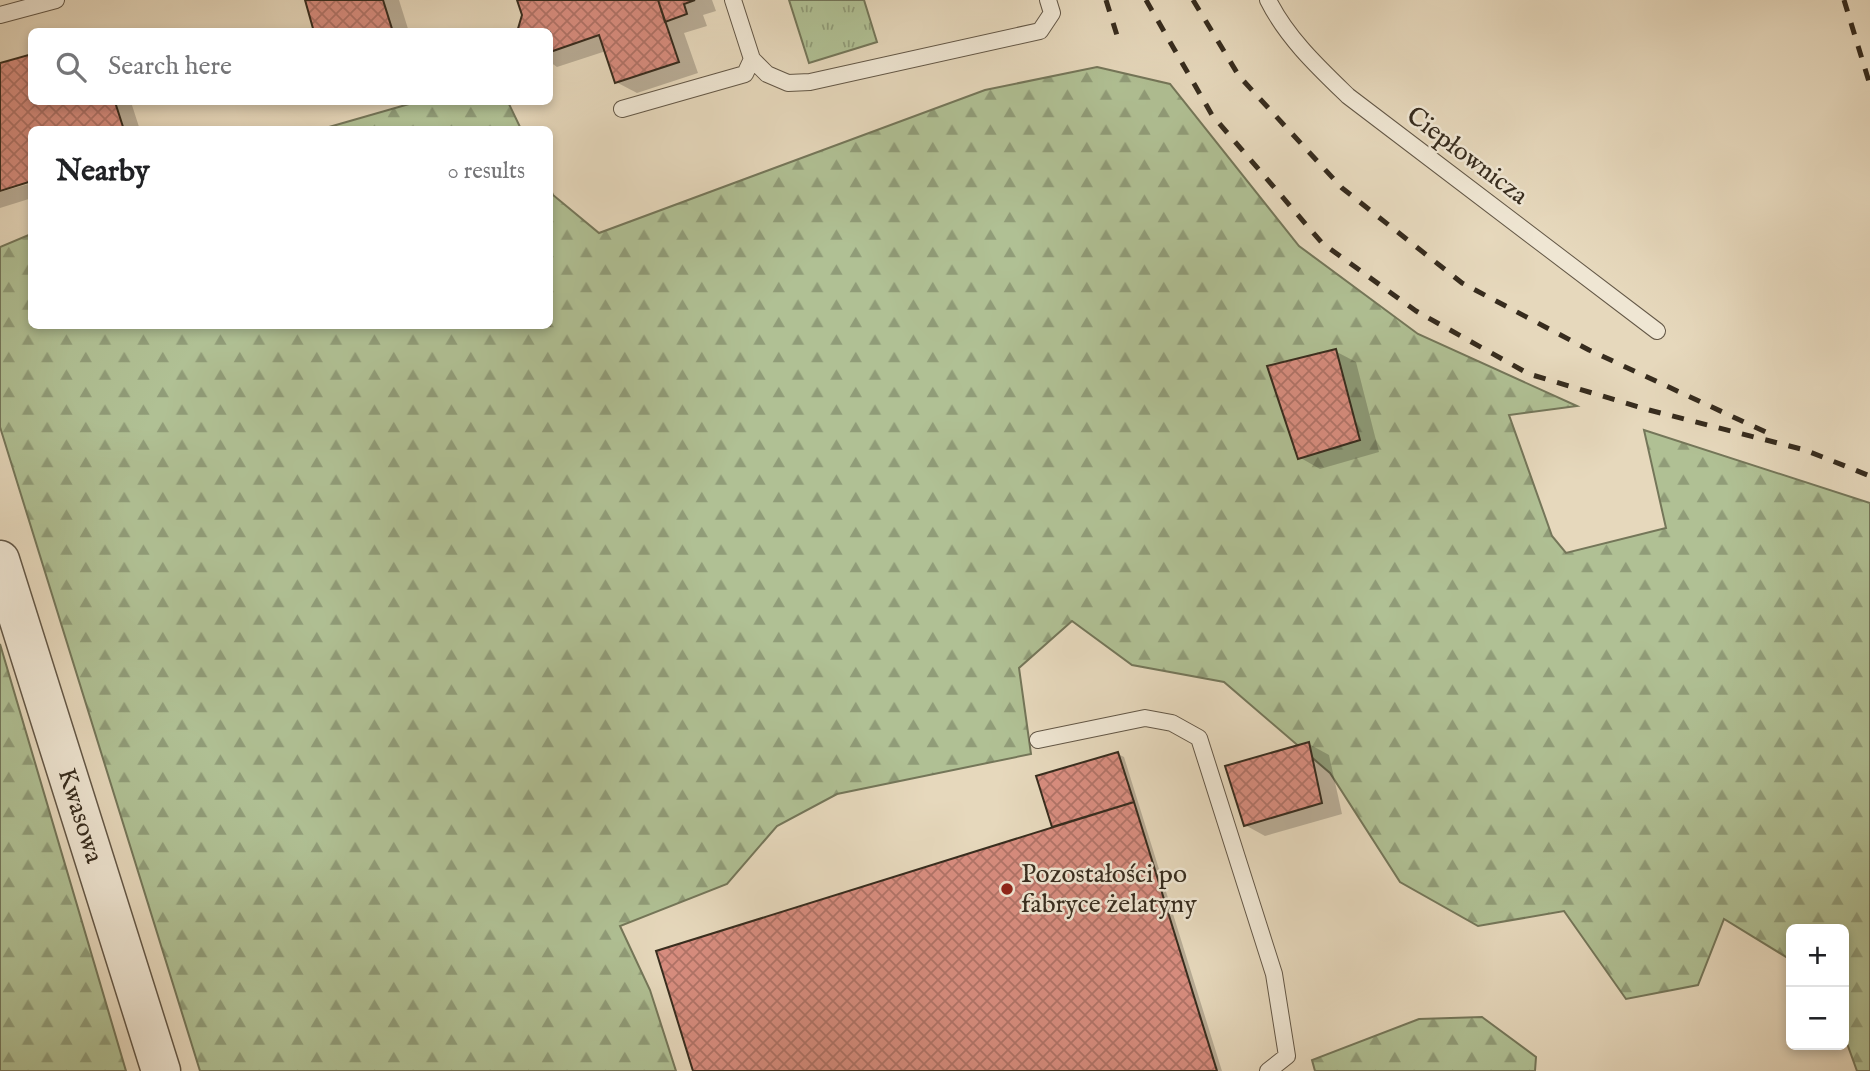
<!DOCTYPE html>
<meta charset="utf-8">
<style>
:root{--surface:#fff;--page:#f2f2f2;--text:#202124;--muted:#757577;--line:#e0e0e0}
body{margin:0;font-family:"IM FELL English",serif;background:var(--page);color:var(--text)}
.controls{position:absolute;right:21px;bottom:21px;display:grid;overflow:hidden;border-radius:10px;box-shadow:0 4px 10px #0003}
.controls button{width:63px;height:63px;display:grid;place-items:center;padding:0;border:0;border-bottom:2px solid var(--line);background:var(--surface);color:var(--text);font:35px sans-serif}
.list{margin:0;padding:0;list-style:none}
h2{display:flex;justify-content:space-between;align-items:center;height:91px;margin:0;padding:0 28px;font-size:30px}
h2 small{font-size:23px;font-weight:400;color:var(--muted)}
.icon{flex:none;width:38px;height:38px;fill:none;stroke:currentColor;stroke-width:2;stroke-linecap:round;stroke-linejoin:round}
.map{position:relative;flex:none;width:1870px;height:1071px;overflow:hidden}
.search{position:absolute;background:var(--surface);box-shadow:0 4px 10px #0003;left:28px;top:28px;width:525px;height:77px;display:flex;align-items:center;gap:18px;box-sizing:border-box;padding:0 24px;border-radius:10px;color:var(--muted);font-size:26px}
.panel{position:absolute;background:var(--surface);box-shadow:0 4px 10px #0003;left:28px;top:126px;width:525px;height:203px;border-radius:10px}
.map>svg:first-child{display:block}
.grass{fill:url(#grass-tufts);stroke:#747659;stroke-width:2}
.forest{fill:url(#forest-firs);stroke:#747659;stroke-width:2}
.shadow{fill:#0003}
.building{fill:url(#building-cross-hatch);stroke:#372c1e;stroke-width:2}
.lines{fill:none;stroke-linecap:round;stroke-linejoin:round}
.service-casing{stroke:#635746;stroke-width:18}
.tertiary-casing{stroke:#635746;stroke-width:41}
.service{stroke:#efe6d3;stroke-width:16}
.tertiary{stroke:#efe6d3;stroke-width:38}
.rail{stroke:#372c1e;stroke-width:5;stroke-dasharray:12 12;stroke-linecap:butt}
.poi-dot{fill:#8f2418;stroke:#efe6d3;stroke-width:2.5}
.labels{text-anchor:middle;dominant-baseline:central;stroke-width:5;stroke-linejoin:round;paint-order:stroke}
.street-label{font-size:26px;fill:#372c1e;stroke:#efe6d3}
.poi-label{font-size:26px;fill:#372c1e;stroke:#efe6d3;text-anchor:start}
</style>
<div class="map">
<svg width="1870" height="1071" viewBox="0 0 1870 1071">
<defs>
<pattern id="grass-tufts" width="24" height="20" patternUnits="userSpaceOnUse" patternTransform="scale(1.75)"><rect width="24" height="20" fill="#b0c094"/><path d="M3 7l-1-3M5 7V3M7 7l1-3M15 17l-1-3M17 17v-4M19 17l1-3" fill="none" stroke="#909c78"/></pattern>
<pattern id="forest-firs" width="22" height="20" patternUnits="userSpaceOnUse" patternTransform="scale(1.75)"><rect width="22" height="20" fill="#b0c094"/><path d="M5 1l3.5 6h-7zM16 11l3.5 6h-7z" fill="#909c78"/></pattern>
<pattern id="building-cross-hatch" width="8" height="8" patternUnits="userSpaceOnUse" patternTransform="scale(1.75)"><rect width="8" height="8" fill="#d88d7f"/><path d="M0 0l8 8M0 8l8-8" fill="none" stroke="#b07367"/></pattern>
</defs>
<rect width="100%" height="100%" fill="#e6d8bc"/>
<filter id="stains"><feTurbulence type="fractalNoise" baseFrequency=".00286" numOctaves="4"/><feColorMatrix values="0 0 0 0 .2 0 0 0 0 .09 0 0 0 0 .02 0 0 0 .5 -.17"/></filter>
<radialGradient id="worn" r=".72"><stop offset=".6" stop-color="#630" stop-opacity="0"/><stop offset="1" stop-color="#630" stop-opacity=".3"/></radialGradient>
<path class="grass" d="M789,0h75l13,42 -68,21z"/>
<path class="forest" d="M1097,67l73,17 129,162 119,88 159,72 -68,9 43,121 14,17 100,-25 -22,-98 226,73v568h-13l-13,-36v-106h-53v31l-67,-41 -26,66 -72,14 -62,-88 -86,15 -78,-44 -70,-109 -106,-91 -92,-17 -60,-44 -53,47 12,86 -194,40 -60,32 -50,58 -107,42 30,64 26,81h-476l-200,-644v-180l31,-13 1,92h518v-139l3,8 46,38 386,-143z
M416,102h92l13,27h-199z
M0,644l126,427h-126z
M1482,1017l54,40 -1,14h-220l-3,-11 107,-41z"/>
<path class="shadow" d="M306,0h93l10,32h-93z
M519,0h193l4,11 -13,4 4,11 -23,7 14,40 -61,20 -21,-11 -10,-31 -49,16 -7,-5v-30l-26,-17z
M0,65l32,37h99l9,28h-108l-32,59z
M32,183v15l-32,10v-16z
M1335,351l21,11 23,90 -59,17 -21,-12z
M1309,744l20,11 13,59 -77,22 -20,-11z
M1118,754l6,3 98,314h-527l359,-243 -16,-51z"/>
<path class="building" d="M305,0h78l10,32h-79z
M517,0h141l21,62 -64,21 -16,-48 -49,17v-20h-33l5,-17z
M658,0h37l-11,4 3,10 -22,8z
M32,54v48h83l9,28h-92v51l-32,10v-128z
M1336,349l24,91 -62,19 -31,-93z
M1309,742l13,61 -78,23 -19,-60z
M1118,752l16,50 -82,25 -16,-51z
M1134,802l83,269h-524l-37,-120z"/>
<g class="lines">
<g class="service-casing">
<path id="service" d="M733,0l19,59 15,15 21,9 22,-1 230,-51 12,-18 -4,-13
M1268,0c19,38 50,67 80,96l309,235
M0,15l56,-15
M622,109l123,-35 7,-15
M1038,740l107,-22 27,5 27,15 75,236 13,82 -19,15"/>
</g>
<g class="tertiary-casing">
<g id="tertiary">
<path id="s1" d="M0,560l161,511"/>
</g>
</g>
<use href="#service" class="service"/>
<use href="#tertiary" class="tertiary"/>
<path class="rail" d="M1106,0l14,45
M1146,0l66,115 110,128 94,68 113,63 120,36 156,40 65,26
M1193,0l46,76 103,112 120,95 127,67 181,84
M1844,0l26,85"/>
</g>
<circle class="poi-dot" cx="1007" cy="889" r="7"/>
<g class="labels">
<g class="street-label">
<text transform="translate(1467 156) rotate(37)">Ciepłownicza</text>
<text stroke="none"><textPath href="#s1" startOffset="268">Kwasowa</textPath></text>
</g>
<g class="poi-label">
<text x="1021" y="874">Pozostałości po<tspan x="1021" dy="30">fabryce żelatyny</tspan></text>
</g>
</g>
<rect width="100%" height="100%" filter="url(#stains)"/>
<rect width="100%" height="100%" fill="url(#worn)"/>
</svg>
<div class="controls">
<button>+</button>
<button>−</button>
</div>
<div class="search"><svg class="icon" aria-label="search" viewBox="0 0 24 24"><circle cx="10" cy="10" r="6"/><path d="M15 15l6 6"/></svg>Search here</div>
<section class="panel">
<h2>Nearby<small>0 results</small></h2>
<ul class="list">
</ul>
</section>
</div>
